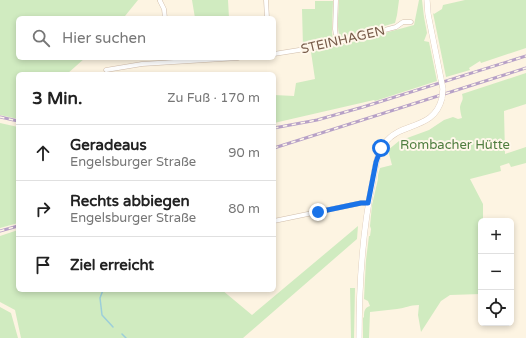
<!DOCTYPE html>
<html lang="de">
<meta charset="utf-8">
<style>
:root{--surface:#fff;--page:#f2f2f2;--text:#222;--muted:#767676;--line:#e0e0e0}
body{margin:0;font-family:"Varela Round",sans-serif;background:var(--page);color:var(--text)}
.controls{position:absolute;right:12px;bottom:12px;display:grid;overflow:hidden;border-radius:6px;box-shadow:0 2px 6px #0003}
.controls button{width:36px;height:36px;display:grid;place-items:center;padding:0;border:0;border-bottom:1px solid var(--line);background:var(--surface);color:var(--text);font:20px sans-serif}
.stop{position:absolute;width:12px;height:12px;margin:-9px;border:3px solid #1a73e8;border-radius:50%;background:#fff}
.stop.end{background:#1a73e8;border-color:#fff;box-shadow:0 1px 4px #0008}
.list{margin:0;padding:0;list-style:none}
h2{display:flex;justify-content:space-between;align-items:center;height:52px;margin:0;padding:0 16px;font-size:17px}
h2 small{font-size:13px;font-weight:400;color:var(--muted)}
.list li{display:grid;grid-template-columns:26px 1fr auto;gap:12px;align-items:center;box-sizing:border-box;height:56px;padding:0 16px;border-top:1px solid var(--line)}
.list b{display:block;font-size:15px;white-space:nowrap}
.list p{margin:0;font-size:13px;white-space:nowrap;color:var(--muted)}
.list em{font-size:13px;font-style:normal;color:var(--muted)}
.icon{flex:none;width:22px;height:22px;fill:none;stroke:currentColor;stroke-width:2;stroke-linecap:round;stroke-linejoin:round}
.map{position:relative;flex:none;width:526px;height:338px;overflow:hidden}
.search{position:absolute;background:var(--surface);box-shadow:0 2px 6px #0003;left:16px;top:16px;width:260px;height:44px;display:flex;align-items:center;gap:10px;box-sizing:border-box;padding:0 14px;border-radius:6px;color:var(--muted);font-size:15px}
.panel{position:absolute;background:var(--surface);box-shadow:0 2px 6px #0003;left:16px;top:72px;width:260px;height:220px;border-radius:6px}
.map>svg:first-child{display:block}
.green{fill:#d0ebc0}
.lines{fill:none;stroke-linecap:round;stroke-linejoin:round}
.stream{stroke:#9cceda;stroke-width:1.5}
.street-casing{stroke:#d1beac;stroke-width:5}
.secondary-casing{stroke:#d4bda8;stroke-width:6}
.street{stroke:#fff;stroke-width:4}
.secondary{stroke:#fff;stroke-width:5.5}
.rail-casing{stroke:#b7a1c7;stroke-width:3}
.rail{stroke:#fff7ea;stroke-width:1.5;stroke-dasharray:4.5;stroke-linecap:butt}
.secondary-bridge-casing{stroke:#d4bda8;stroke-width:6;stroke-linecap:butt}
.secondary-bridge{stroke:#fff;stroke-width:5.5}
.route{stroke:#1a73e8;stroke-width:5}
.labels{text-anchor:middle;dominant-baseline:central;stroke-width:4;stroke-linejoin:round;paint-order:stroke}
.street-label{font-size:13px;fill:#765a48;stroke:#fff7ea}
.park-label{font-size:13px;fill:#4f7d3f;stroke:#fff7ea}
</style>
<div class="map">
<svg width="526" height="338" viewBox="0 0 526 338">
<rect width="100%" height="100%" fill="#fdf4e2"/>
<path class="green" d="M0,0h138l-13,16v1l-1,1h-106v40h67l-18,16h-49v45l-18,-4z
M192,0h36l1,18h-34z
M339,0h60l-2,15 -2,8 -53,15 -2,-1c-4,-9 -1,-27 -1,-37z
M419,0h3l2,17 3,16 -3,8 5,1 8,39 -62,20 -1,-1 -100,23v-28l20,1 2,-13 19,-4 -4,-27 30,-7 73,-20z
M465,0h61v48l-45,15 -1,-2 -11,7 1,2 -24,7 -13,-64 1,1 8,-5 1,-4z
M315,1h18l-1,30 1,10 -2,1 -28,5 -1,-38h13z
M526,73v31l-22,7 1,43 21,-7v16l-15,4 -2,-4 -9,3 1,5 -31,8 13,25v17h-2v73l-31,1 -9,6 -20,31 -3,-17 1,-10c-10,0 -13,3 -22,4 -9,1 -18,2 -27,3l-1,26h-6v-20l1,-1c0,-5 0,-9 6,-11l-2,-5 -4,-2 2,-39 3,-24h1l1,-7 -1,-3 2,-21 6,-26v-4l2,-7 12,-3 -4,-15 11,-9 30,-11 15,-10 9,-3 5,2 4,-1c-1,-3 -2,-8 -2,-11 1,-6 4,-6 2,-13z
M0,123l18,4v96l-18,5z
M358,226l-1,13 -114,99h-222l-6,-28 -15,-8v-66l18,-6v60h204l30,25z
M350,288h5l-1,50h-3z
M0,307l11,6 7,25h-18z"/>
<g class="lines">
<path class="stream" d="M103,290l-3,8 2,17 11,12
M122,334l4,4"/>
<g class="street-casing">
<path id="street" d="M266,0l1,18
M336,0l-1,29 2,14
M160,1l4,8 1,9
M274,54l50,-8 72,-19 7,-5h8
M106,70l36,-6 96,-6
M274,221l87,-18h7"/>
</g>
<g class="secondary-casing">
<path id="secondary" d="M427,0l1,14 13,65
M359,338c0,-53 3,-106 14,-158 2,-12 4,-27 12,-37 16,-22 49,-12 57,-45"/>
</g>
<use href="#street" class="street"/>
<use href="#secondary" class="secondary"/>
<g class="rail-casing">
<path id="rail" d="M0,117l18,4
M274,128l43,-8 46,-13 163,-51
M274,148l252,-80
M0,231l18,-5"/>
</g>
<use href="#rail" class="rail"/>
<g class="secondary-bridge-casing">
<path id="secondary-bridge" d="M441,79l2,10 -1,9"/>
</g>
<use href="#secondary-bridge" class="secondary-bridge"/>
</g>
<g class="lines">
<path class="route" d="M318,212l43,-9h7l8,-41 5,-14"/>
</g>
<g class="labels">
<g class="street-label">
<text transform="translate(343 40) rotate(-13)">STEINHAGEN</text>
</g>
<g class="park-label">
<text x="455" y="145">Rombacher Hütte</text>
</g>
</g>
</svg>
<div class="controls">
<button>+</button>
<button>−</button>
<button><svg class="icon" aria-label="locate" viewBox="0 0 24 24"><circle cx="12" cy="12" r="6"/><path d="M12 2v4M12 18v4M2 12h4M18 12h4"/></svg></button>
</div>
<div class="stop" style="left:381px;top:148px"></div>
<div class="stop end" style="left:318px;top:212px"></div>
<div class="search"><svg class="icon" aria-label="search" viewBox="0 0 24 24"><circle cx="10" cy="10" r="6"/><path d="M15 15l6 6"/></svg>Hier suchen</div>
<section class="panel">
<h2>3 Min.<small>Zu Fuß · 170 m</small></h2>
<ul class="list">
<li><svg class="icon" aria-label="ahead" viewBox="0 0 24 24"><path d="M12 20V5M6 11l6-6 6 6"/></svg><div><b>Geradeaus</b><p>Engelsburger Straße</p></div><em>90 m</em></li>
<li><svg class="icon" aria-label="right" viewBox="0 0 24 24"><path d="M7 20v-9h11M14 6l5 5-5 5"/></svg><div><b>Rechts abbiegen</b><p>Engelsburger Straße</p></div><em>80 m</em></li>
<li><svg class="icon" aria-label="arrive" viewBox="0 0 24 24"><path d="M6 21V4h12l-3 4 3 4H6"/></svg><div><b>Ziel erreicht</b></div></li>
</ul>
</section>
</div>
